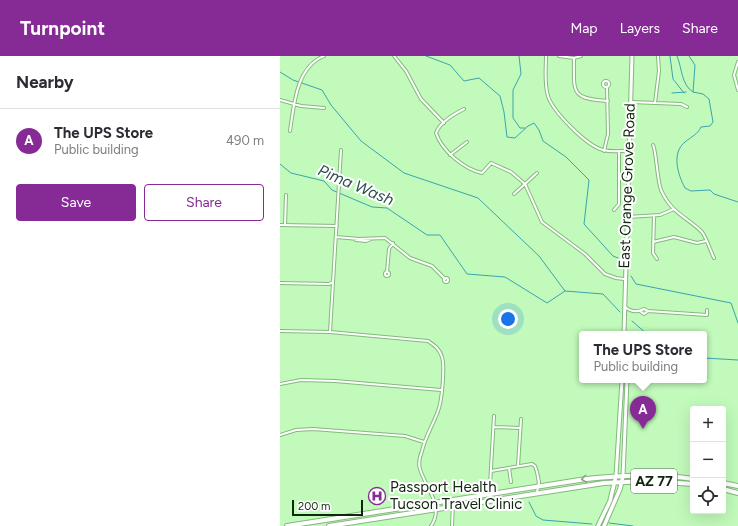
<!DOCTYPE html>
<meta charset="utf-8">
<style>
:root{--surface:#fff;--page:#f7f7f7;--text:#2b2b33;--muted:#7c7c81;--line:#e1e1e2;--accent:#862a96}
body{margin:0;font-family:Figtree,sans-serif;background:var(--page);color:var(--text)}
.controls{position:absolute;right:12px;bottom:12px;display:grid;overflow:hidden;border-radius:4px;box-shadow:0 4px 16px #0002}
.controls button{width:36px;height:36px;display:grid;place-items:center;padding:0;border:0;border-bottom:1px solid var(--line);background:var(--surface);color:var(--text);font:20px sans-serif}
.scale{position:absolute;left:12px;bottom:10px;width:71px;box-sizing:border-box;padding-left:4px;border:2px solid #11260e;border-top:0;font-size:11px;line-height:14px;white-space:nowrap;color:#11260e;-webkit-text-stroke:3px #fff;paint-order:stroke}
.you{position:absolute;left:228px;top:263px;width:14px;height:14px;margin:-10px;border:3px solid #fff;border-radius:50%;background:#1a73e8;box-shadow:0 0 0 6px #1a73e833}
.badge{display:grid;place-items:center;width:26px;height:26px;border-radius:50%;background:var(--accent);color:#fff;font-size:13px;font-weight:700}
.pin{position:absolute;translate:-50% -33px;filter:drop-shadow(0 1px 2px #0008)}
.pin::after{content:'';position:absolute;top:21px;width:14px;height:12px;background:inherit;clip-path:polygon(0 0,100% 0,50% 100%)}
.popup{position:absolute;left:299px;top:275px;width:128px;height:52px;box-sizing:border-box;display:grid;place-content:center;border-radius:4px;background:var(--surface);filter:drop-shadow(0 1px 3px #0005);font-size:13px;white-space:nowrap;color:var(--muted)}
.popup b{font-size:15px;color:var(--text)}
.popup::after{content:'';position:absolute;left:50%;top:100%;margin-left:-8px;border:8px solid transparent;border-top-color:var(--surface)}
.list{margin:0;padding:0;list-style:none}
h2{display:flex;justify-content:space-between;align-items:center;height:52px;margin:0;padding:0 16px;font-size:17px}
h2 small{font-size:13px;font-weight:400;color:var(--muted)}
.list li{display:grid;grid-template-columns:26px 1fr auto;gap:12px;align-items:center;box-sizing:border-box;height:64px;padding:0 16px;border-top:1px solid var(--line)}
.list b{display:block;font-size:15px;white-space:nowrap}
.list p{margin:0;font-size:13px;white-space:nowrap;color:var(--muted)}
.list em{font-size:13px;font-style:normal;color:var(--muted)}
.actions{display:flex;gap:8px;padding:12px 16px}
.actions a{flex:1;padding:9px 0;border:1px solid var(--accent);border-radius:4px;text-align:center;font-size:14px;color:var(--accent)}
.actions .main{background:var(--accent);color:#fff}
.icon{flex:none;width:22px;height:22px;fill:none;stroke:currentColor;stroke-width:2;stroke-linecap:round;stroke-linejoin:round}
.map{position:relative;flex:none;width:458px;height:470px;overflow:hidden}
header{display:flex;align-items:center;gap:24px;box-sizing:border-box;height:56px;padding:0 20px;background:var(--accent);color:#fff}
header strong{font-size:19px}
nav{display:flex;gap:22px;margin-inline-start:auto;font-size:14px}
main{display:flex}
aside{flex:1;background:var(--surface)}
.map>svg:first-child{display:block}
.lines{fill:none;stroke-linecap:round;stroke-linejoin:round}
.stream{stroke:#3ba5ac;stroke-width:1}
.street-casing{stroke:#83b97c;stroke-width:4}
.secondary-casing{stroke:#83b97c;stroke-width:5}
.primary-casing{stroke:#83b97c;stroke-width:5.5}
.highway-casing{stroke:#83b97c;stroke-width:6}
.street{stroke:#fff;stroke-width:2}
.secondary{stroke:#fff;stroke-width:3}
.primary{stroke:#fff;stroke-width:3.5}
.highway{stroke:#fff;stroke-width:4}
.oneway{stroke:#949d93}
.labels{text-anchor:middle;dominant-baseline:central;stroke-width:4;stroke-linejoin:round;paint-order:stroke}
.shield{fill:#fff;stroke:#586756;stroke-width:1}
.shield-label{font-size:14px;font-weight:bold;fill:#11260e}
.street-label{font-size:15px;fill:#11260e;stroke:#fff}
.poi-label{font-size:15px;fill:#11260e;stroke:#fff;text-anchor:start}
.water-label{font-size:16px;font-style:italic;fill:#2f4f51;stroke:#fff}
</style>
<header>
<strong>Turnpoint</strong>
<nav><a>Map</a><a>Layers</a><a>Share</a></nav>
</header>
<main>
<aside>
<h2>Nearby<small></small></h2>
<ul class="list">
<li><span class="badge">A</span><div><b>The UPS Store</b><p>Public building</p></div><em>490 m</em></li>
</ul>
<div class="actions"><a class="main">Save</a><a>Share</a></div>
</aside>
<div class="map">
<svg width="458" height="470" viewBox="0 0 458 470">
<rect width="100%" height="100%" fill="#c1faba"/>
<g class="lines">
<path class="stream" d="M146,0l24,9 14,16 15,-3 21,18 4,16 3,25 8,1 13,-12 6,-3 5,7 4,11 23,16 23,23 -5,44 29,32 5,2
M239,0l2,18 -8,16v28l7,10h5
M390,0l3,23 11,14
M397,0c5,11 4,29 16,36
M409,0l6,9 -2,27 10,2 6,5 4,23 -3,4 -9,1c-3,7 -10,10 -16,15 -14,11 -7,33 0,46l6,3 19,-1 4,4 24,8
M0,16l13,8 29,10 9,15 30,36 43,32 74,25 61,58 26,35
M392,37l14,-1
M0,108l11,9 33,8 8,9 40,17 15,1 40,27h13l27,39 38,3 42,26 18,-12 38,3 17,18
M351,220l5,8 95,19 7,20
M352,265l15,13
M424,302l34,2
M249,446l7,14 7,4 49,4
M329,467l24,3"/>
<g class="street-casing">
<path id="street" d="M114,0l12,15 15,28 23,24
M266,0c0,13 -2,27 2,40 5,16 39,50 55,54 8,2 17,1 25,1
M279,0l15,2 7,-2
M294,2c0,34 -4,41 34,43
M458,6l-4,13 4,15
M323 28a3 3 0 1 1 6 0a3 3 0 1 1-6 0Z
M0,44l21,6 23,2
M351,46l50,2 6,3
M375,47l4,-32 -1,-15
M10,75c4,-26 6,-64 34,-75
M156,77c6,18 28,36 46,40
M156,77c4,-11 18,-19 28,-24
M373,89c3,4 4,34 8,45 10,23 26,27 41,42 5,7 8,18 12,26
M324,95l4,-17 -1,-47
M170,99l17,-13
M211,107l20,9 14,12 17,38 43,32 20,20 11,4 8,1
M202,117l9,-10
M234,138l23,-21
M334,154l5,-6v-53
M374,160l-1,37 4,6
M347,161l33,-2 14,-6
M0,169l57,1
M5,169l1,-30
M56,181l23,2 26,-1 25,20 22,8 13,13
M76,184l10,1 5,-2
M373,186l21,-5 23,6 9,-2
M105 218a2 2 0 1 1 4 0a2 2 0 1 1-4 0Z
M107,216l2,-23 4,-6
M164 224a2 2 0 1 1 4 0a2 2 0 1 1-4 0Z
M0,227l49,1 4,-2
M345,251c6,5 13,5 19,2l4,2
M360,255l4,3 4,-3 59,4v-5
M0,275l50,1 98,9c6,4 12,8 14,16 3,10 0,44 -4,54 -5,14 -13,26 -16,40 -2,5 -4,12 -2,18 5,18 25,37 11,57
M50,276l11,-182
M0,328l21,-4 34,1 106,9
M214,371l26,1
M0,379l16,-5 17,-1 92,7 19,6
M238,410l3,-47
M229,412l2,14
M211,415l41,-7 3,2 2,6
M210,429l4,-69
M257,436l2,-10 -2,-10 2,11
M172,470l1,-25"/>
</g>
<g class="secondary-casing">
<path id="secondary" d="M344,278l8,-278
M336,420l6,-96
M343,420l4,-96"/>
</g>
<g class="primary-casing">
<path id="primary" d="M318,470l12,-25 6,-25
M324,470l16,-37 3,-13"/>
</g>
<g class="highway-casing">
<path id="highway" d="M443,427l15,3
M443,433l15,4
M7,470l299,-47c36,-4 72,-6 107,0
M49,470l275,-43 45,-2 44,3"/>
</g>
<use href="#street" class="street"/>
<use href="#secondary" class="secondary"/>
<use href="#primary" class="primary"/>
<use href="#highway" class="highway"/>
</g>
<defs><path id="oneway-chevron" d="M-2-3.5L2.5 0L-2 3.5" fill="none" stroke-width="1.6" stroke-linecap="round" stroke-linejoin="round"/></defs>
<use class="oneway" href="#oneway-chevron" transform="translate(304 423) rotate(172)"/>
<defs>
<g id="hospital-ring" transform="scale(0.9)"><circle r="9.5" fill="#fff" stroke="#862a96" stroke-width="1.5"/><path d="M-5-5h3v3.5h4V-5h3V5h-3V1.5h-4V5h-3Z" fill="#862a96"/></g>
</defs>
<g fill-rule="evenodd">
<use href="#hospital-ring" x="97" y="440"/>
</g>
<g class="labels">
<rect class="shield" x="351" y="413" width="46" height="24" rx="3"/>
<g class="shield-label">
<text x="374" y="425">AZ 77</text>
</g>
<g class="street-label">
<text transform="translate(347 130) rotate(-88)">East Orange Grove Road</text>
</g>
<g class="poi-label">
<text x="110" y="431">Passport Health<tspan x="110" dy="17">Tucson Travel Clinic</tspan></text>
</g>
<g class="water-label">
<text transform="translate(76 129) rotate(23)">Pima Wash</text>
</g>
</g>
</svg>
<div class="controls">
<button>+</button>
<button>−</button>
<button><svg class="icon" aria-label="locate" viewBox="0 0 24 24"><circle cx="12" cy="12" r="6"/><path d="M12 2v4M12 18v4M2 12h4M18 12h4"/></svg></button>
</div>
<div class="scale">200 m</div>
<div class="you"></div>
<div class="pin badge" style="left:363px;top:373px">A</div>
<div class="popup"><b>The UPS Store</b>Public building</div>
</div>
</main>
